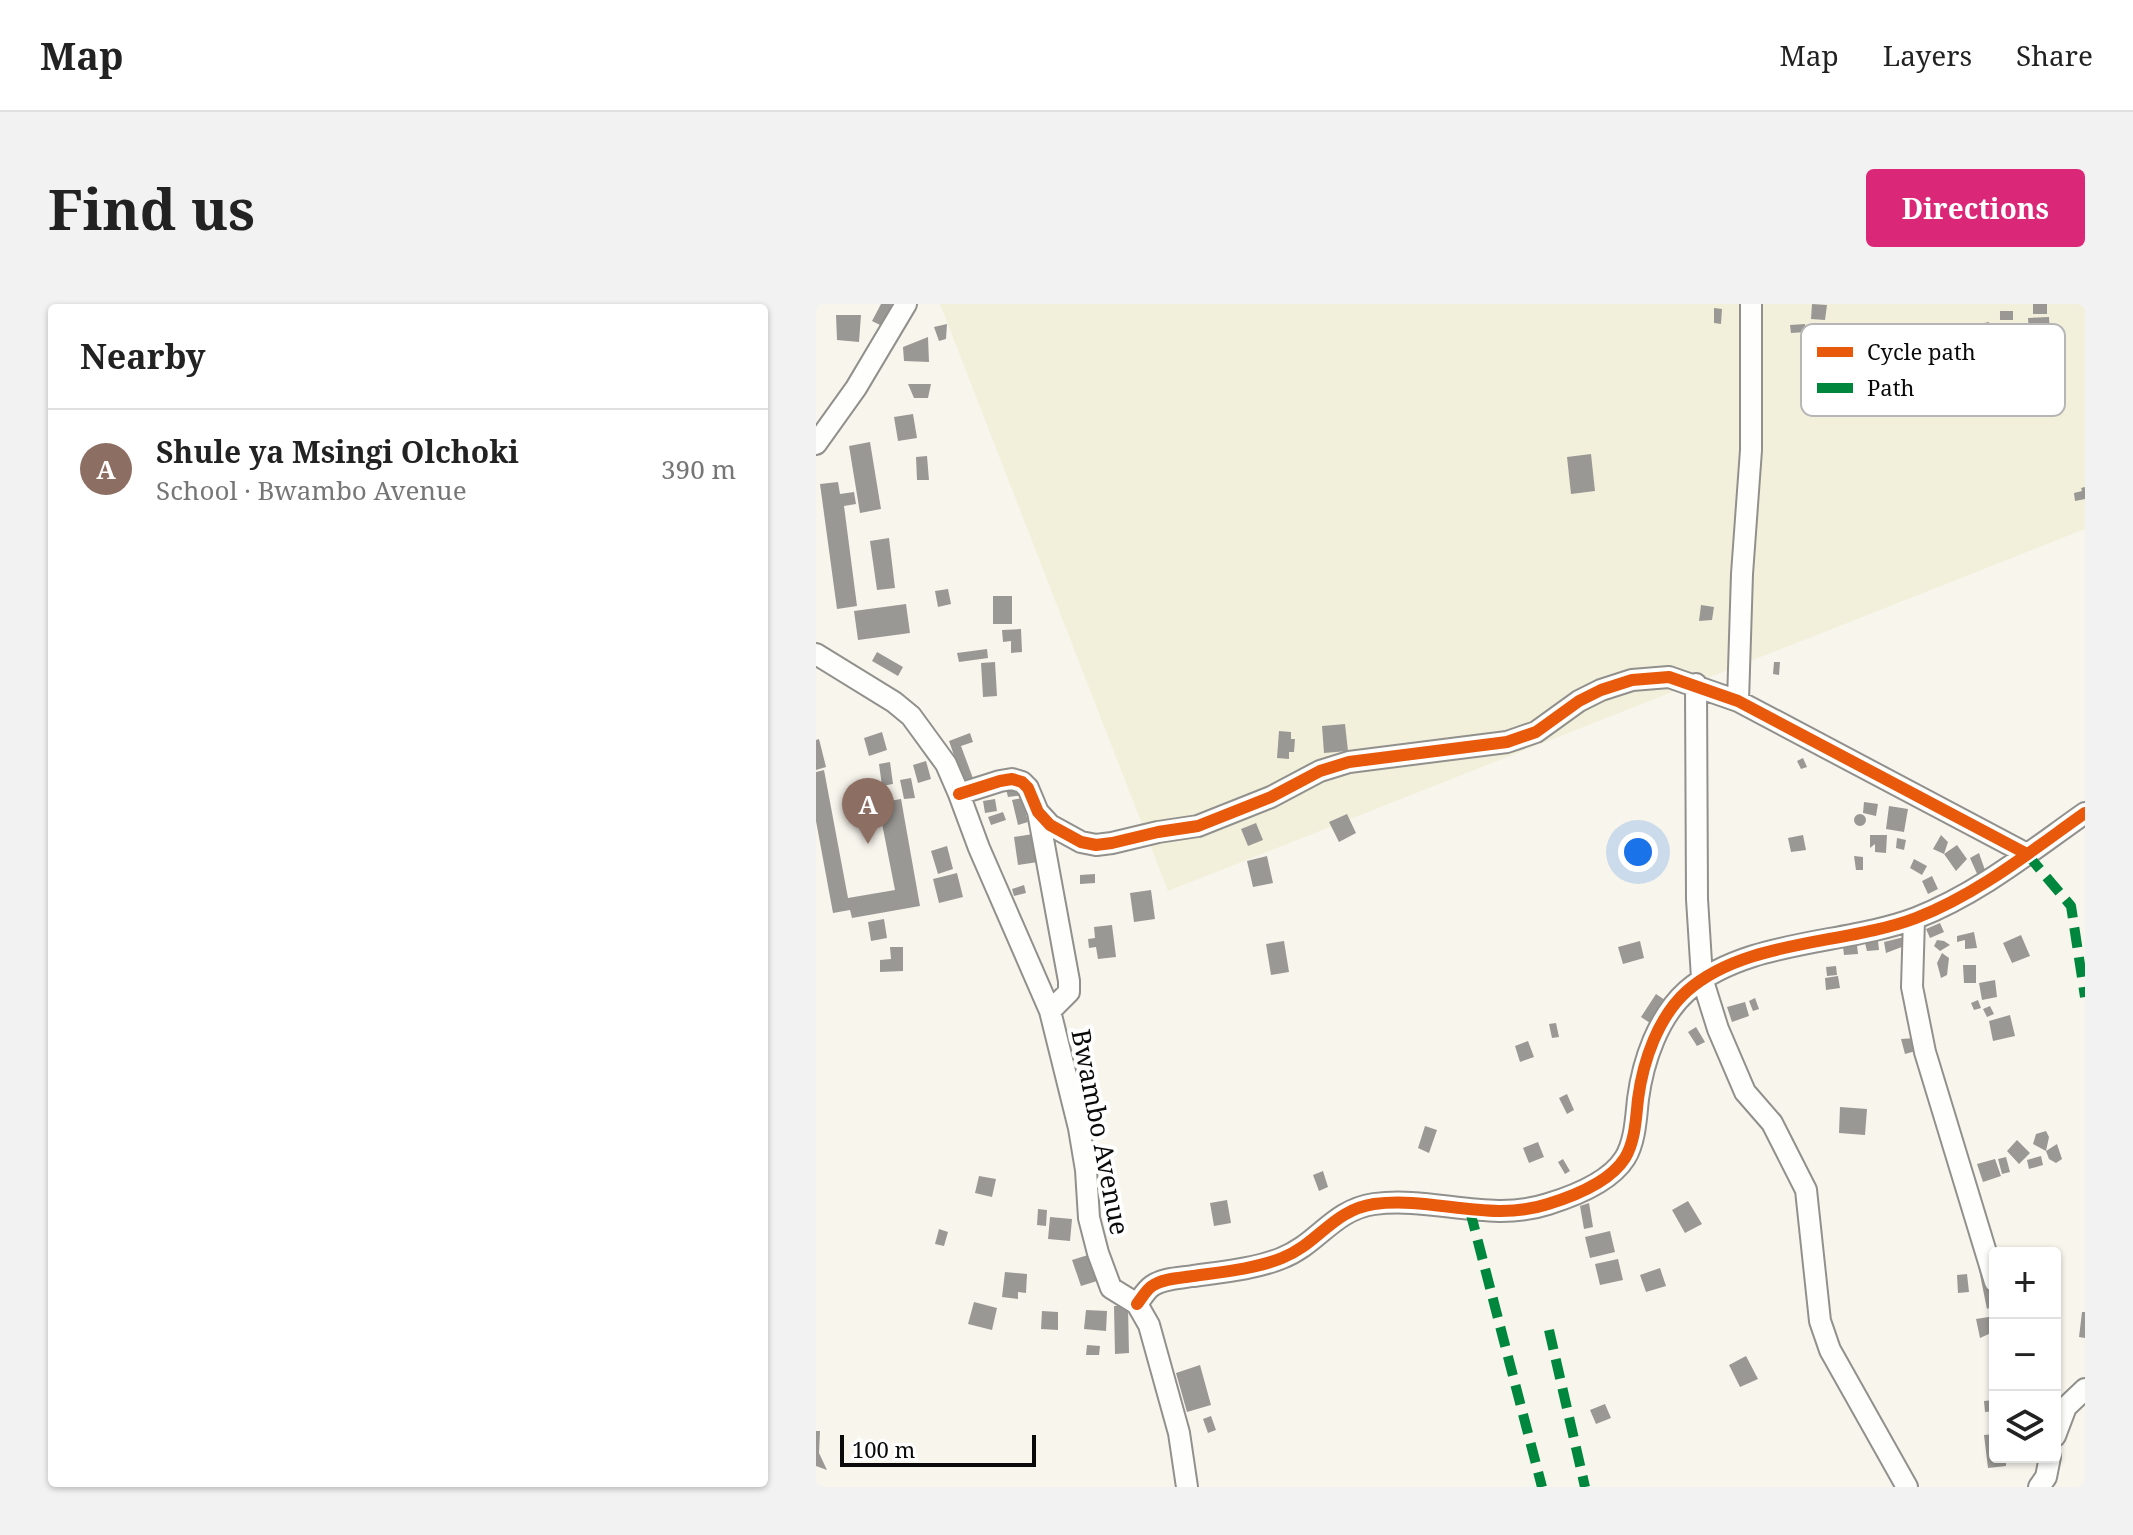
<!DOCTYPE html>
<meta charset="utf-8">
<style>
:root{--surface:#fff;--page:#f2f2f2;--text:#222;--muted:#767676;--line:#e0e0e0;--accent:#db2777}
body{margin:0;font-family:"Noto Serif",serif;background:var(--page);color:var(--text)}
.controls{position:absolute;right:24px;bottom:24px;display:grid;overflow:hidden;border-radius:8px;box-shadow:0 2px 6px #0004}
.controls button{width:72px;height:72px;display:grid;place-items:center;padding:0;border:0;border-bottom:2px solid var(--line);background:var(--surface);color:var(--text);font:40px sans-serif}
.scale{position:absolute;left:24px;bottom:20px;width:196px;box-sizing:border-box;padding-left:8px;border:4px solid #0a0a0a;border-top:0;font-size:22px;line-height:28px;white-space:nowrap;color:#0a0a0a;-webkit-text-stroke:6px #fff;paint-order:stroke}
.you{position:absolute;left:822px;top:548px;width:28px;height:28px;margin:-20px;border:6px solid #fff;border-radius:50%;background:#1a73e8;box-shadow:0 0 0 12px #1a73e833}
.badge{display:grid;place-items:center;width:52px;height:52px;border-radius:50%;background:var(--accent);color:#fff;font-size:26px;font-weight:700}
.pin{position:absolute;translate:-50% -66px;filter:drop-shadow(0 2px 4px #0008)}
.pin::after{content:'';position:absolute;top:42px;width:28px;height:24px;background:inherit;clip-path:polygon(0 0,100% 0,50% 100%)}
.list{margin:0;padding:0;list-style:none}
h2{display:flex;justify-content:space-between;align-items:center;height:104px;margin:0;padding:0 32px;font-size:34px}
h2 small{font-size:26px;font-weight:400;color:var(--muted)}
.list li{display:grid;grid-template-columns:52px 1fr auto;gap:24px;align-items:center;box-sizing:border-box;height:120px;padding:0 32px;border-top:2px solid var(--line)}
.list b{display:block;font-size:30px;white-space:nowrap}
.list p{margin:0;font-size:26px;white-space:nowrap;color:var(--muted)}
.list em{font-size:26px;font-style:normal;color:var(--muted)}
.icon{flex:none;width:44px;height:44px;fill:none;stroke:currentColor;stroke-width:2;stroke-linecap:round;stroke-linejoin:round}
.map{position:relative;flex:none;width:1269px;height:1183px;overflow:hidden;border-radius:8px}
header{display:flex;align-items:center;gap:48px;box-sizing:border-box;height:112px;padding:0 40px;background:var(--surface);border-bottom:2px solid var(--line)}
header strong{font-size:38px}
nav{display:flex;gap:44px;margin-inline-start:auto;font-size:28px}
.intro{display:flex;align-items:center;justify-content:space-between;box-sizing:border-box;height:192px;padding:0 48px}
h1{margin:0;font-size:56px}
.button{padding:20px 36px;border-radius:8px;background:var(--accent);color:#fff;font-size:28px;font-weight:700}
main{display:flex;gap:48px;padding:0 48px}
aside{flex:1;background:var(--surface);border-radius:8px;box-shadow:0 2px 6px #0004}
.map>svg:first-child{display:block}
.farmland{fill:#f2f0db}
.building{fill:#9a9894}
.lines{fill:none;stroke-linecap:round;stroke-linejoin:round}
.minor-casing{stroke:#91908c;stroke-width:24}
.minor{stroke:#fefefc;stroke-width:20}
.quiet{stroke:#00873e;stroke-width:10;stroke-dasharray:20 10;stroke-linecap:butt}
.cycleway-casing{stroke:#fff;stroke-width:17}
.cycleway{stroke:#e8590c;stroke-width:12}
.labels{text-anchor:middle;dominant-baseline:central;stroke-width:8;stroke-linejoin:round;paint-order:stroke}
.street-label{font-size:26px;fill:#0a0a0a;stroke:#fff}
.key{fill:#fff;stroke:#b6b6b6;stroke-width:2}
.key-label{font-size:22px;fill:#0a0a0a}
</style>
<header>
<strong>Map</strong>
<nav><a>Map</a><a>Layers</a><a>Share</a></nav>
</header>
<div class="intro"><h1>Find us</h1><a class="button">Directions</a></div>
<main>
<aside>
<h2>Nearby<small></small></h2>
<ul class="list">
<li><span class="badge" style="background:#8d6e63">A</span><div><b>Shule ya Msingi Olchoki</b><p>School · Bwambo Avenue</p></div><em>390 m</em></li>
</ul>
</aside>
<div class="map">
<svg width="1269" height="1183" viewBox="0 0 1269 1183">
<rect width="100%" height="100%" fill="#f8f5ed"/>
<path class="farmland" d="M124,0h1145v225l-917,362z"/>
<path class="building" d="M65,0h11l-10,22 -10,-5z
M996,0l15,1 -2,15 -14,-1z
M1217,0h14v10h-14z
M898,4l8,1 -1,15 -7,-1z
M1184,7h13v9h-13z
M20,11h25l-2,27 -22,-2z
M1233,13l1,15 -21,1 -1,-15z
M1173,18l3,17 -11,1 -2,-16z
M131,20l-1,15 -7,2 -5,-14z
M989,20l1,8 -15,1 -1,-8z
M112,33l1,25 -25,-1 -1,-14z
M92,80h23l-3,14h-14z
M97,110l4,24 -19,3 -4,-24z
M54,138l11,67 -21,4 -11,-67z
M775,150l4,37 -24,3 -4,-37z
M111,152l2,24h-12l-1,-23z
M22,178l2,12 14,-2 2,12 -12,2 13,100 -20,3 -17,-125z
M1269,183v12l-10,2 -1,-8 8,-2 -1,-3z
M73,234l6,50 -18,2 -7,-49z
M132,285l3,15 -13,3 -3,-16z
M177,292h19v28h-19z
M90,300l4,29 -52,7 -4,-29z
M885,301l13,2 -2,13 -13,1z
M205,325l1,23 -11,1v-12l-8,1 -1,-12z
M171,345l1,9 -29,4 -2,-9z
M61,348l26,15 -5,9 -26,-15z
M179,358l2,34 -14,1 -2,-34z
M958,358h6l-1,13 -6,-1z
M529,420l3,27 -24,2 -2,-27z
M463,427l12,1v7h4l-1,13h-5v7l-12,-1z
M66,428l5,18 -18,6 -5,-18z
M154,429l3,9 -12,4 13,35 -10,3 -15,-43z
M3,435l7,28 -10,3v-30z
M987,454l4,9 -6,2 -4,-8z
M110,457l5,18 -13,4 -5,-18z
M74,458l3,22 -11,2 -3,-22z
M8,466l24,128 47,-8 -17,-87 23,-4 19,107 -68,12 -2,-8 -17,3 -17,-92v-49z
M95,474l4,20 -11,1 -4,-19z
M207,483l1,8 -16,2 -2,-8z
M206,494l6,24 -10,3 -6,-25z
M179,495l2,12 -12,2 -2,-12z
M1048,498l14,2 -2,12 -13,-3z
M1073,502l19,3 -4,23 -18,-3z
M187,508l3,8 -15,5 -3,-8z
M531,510l9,19 -17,9 -10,-20z
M1038 516a6 6 0 1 1 12 0a6 6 0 1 1-12 0Z
M440,519l7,17 -15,6 -7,-17z
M217,530l5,28 -20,3 -4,-28z
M987,531l3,15 -15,2 -3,-14z
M1054,531h17l-1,18 -11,-1v-8l-5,4z
M1125,531l7,7 -4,12 -11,-5z
M1081,534l9,2 -2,10 -8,-2z
M1141,541l10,14 -11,12 -12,-17z
M131,542l6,23 -15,5 -7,-23z
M1163,549l7,20 -8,3 -8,-18z
M451,552l6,27 -20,4 -6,-26z
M1038,552l9,1v13h-7z
M1098,555l13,7 -5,9 -12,-7z
M141,569l6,24 -24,6 -6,-24z
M279,570v9l-15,1v-9z
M1116,572l6,13 -10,5 -6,-13z
M208,581l2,8 -12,3 -2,-7z
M335,586l4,29 -21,3 -4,-29z
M68,615l3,19 -16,3 -3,-19z
M1124,619l4,9 -14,6 -4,-9z
M296,621l4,32 -18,2 -2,-12 -7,1 -1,-9 7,-1 -1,-11z
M1158,628l3,16 -12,1v-9l-8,2v-6z
M1205,631l9,21 -18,7 -9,-20z
M1088,633l3,8 -21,8 -2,-11z
M1121,636l7,1 6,4 -10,6 -6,-5z
M468,637l5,31 -18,3 -5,-31z
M824,637l4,17 -21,6 -5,-17z
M1062,637l1,9 -12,1 -2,-8z
M1041,641l1,9 -14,1 -1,-8z
M74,643h13v24l-23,1v-12l11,-1z
M1126,649l7,5 -2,17 -6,3 -4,-15z
M1147,661h13v18h-12z
M1020,662l1,9 -10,1 -1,-9z
M1022,672l2,12 -14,2 -1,-12z
M1179,676l2,17 -15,3 -3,-17z
M840,690l9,6 -15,23 -9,-6z
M939,694l4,11 -6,2 -4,-10z
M1162,696l3,8 -7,2 -3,-7z
M929,698l4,14 -17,6 -5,-15z
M1174,702l4,8 -7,3 -4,-8z
M1194,711l5,21 -22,5 -4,-20z
M740,719l3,14 -7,1 -3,-14z
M880,723l9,15 -8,4 -9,-14z
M1100,734l3,12 -14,4 -4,-15z
M712,737l6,16 -14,5 -5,-16z
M751,790l7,16 -7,4 -8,-16z
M1024,803l27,2 -2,26 -26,-2z
M609,822l12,4 -8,23 -11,-5z
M1230,827l3,6 -3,14 11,-7 5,15 -6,4 -7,-4 -3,-8 -13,-7 3,-10z
M1201,836l13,13 -11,11 -12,-13z
M722,838l6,15 -15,6 -6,-15z
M1225,852l2,9 -14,4 -2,-9z
M1190,853l4,15 -8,2 -4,-15z
M747,855l7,12 -5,3 -7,-12z
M1179,855l6,17 -18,6 -6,-18z
M507,867l5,16 -9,4 -6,-16z
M163,872l17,3 -4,18 -17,-4z
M411,896l4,23 -17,3 -4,-23z
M872,897l14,23 -17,9 -13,-23z
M773,899l4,24 -9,2 -4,-23z
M222,905l9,1 -1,16 -9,-1z
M234,913l22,2 -2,22 -22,-2z
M123,925l9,3 -4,14 -9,-2z
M794,927l5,21 -25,6 -5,-21z
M272,951l9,26 -16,5 -9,-26z
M802,955l5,21 -23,5 -5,-21z
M1169,959l9,42 -7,4 -9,-44z
M844,964l6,18 -20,6 -6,-17z
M189,968l22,2 -1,19 -8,-1v7l-16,-2z
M1151,970l2,18 -11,1 -1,-18z
M158,998l23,6 -5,22 -24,-6z
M298,1002h14l1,47 -14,1z
M270,1006l21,1 -1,20 -22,-2z
M226,1007l16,1v18l-17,-1z
M1266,1008h3v26l-6,-1z
M1179,1012v10l-4,7 -11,5 -4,-19z
M271,1041l13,1 -1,9h-13z
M930,1052l12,23 -18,8 -11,-22z
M384,1061l11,40 -24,7 -11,-39z
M1179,1096v11l-10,1 -1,-11z
M789,1100l6,14 -15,6 -6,-14z
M395,1112l5,14 -8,3 -5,-14z
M0,1127h4l-1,22 8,17 -11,-4z
M1179,1130v23l20,2 -9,1v6l-18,2 -4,-33z"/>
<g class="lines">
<g class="minor-casing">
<path id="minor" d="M0,140l40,-56 50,-84
M0,350l78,48 17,14 35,48 13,30 20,54 71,163 29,117 7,42 3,48 9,35 13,35 26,16 12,21 30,108 8,54
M880,380l1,215 5,79 16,51 27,63 27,31 34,67 14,131 10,29 77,137
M922,397l4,-127 9,-124v-146
M143,490l41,-13 12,-2 10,3 6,6 10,24 12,13 31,17 15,3 16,-2 46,-11 40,-6 73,-29 49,-26 29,-9 158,-20 29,-10 43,-31 22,-11 31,-10 37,-3 69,24 289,153
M222,508l31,169v11l-19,19
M1098,615l-2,68 13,65 70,230
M321,1000c4,-5 9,-14 15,-18 11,-8 29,-8 41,-10 29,-4 62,-7 89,-18 36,-14 51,-48 92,-54 58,-8 116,19 174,0 26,-8 62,-22 77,-46 10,-16 11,-40 13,-59 5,-38 20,-82 49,-108 59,-52 158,-46 229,-73 62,-24 115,-67 169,-105
M1239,1132l11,-29 19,-18
M1223,1183l7,-10 4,-20"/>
</g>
<use href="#minor" class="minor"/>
<path class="quiet" d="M1211,550l44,52 14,91
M654,907l72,276
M733,1026l36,157"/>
<g class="cycleway-casing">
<path id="cycleway" d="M143,490l41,-13 12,-2 10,3 6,6 10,24 12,13 31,17 15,3 16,-2 46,-11 40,-6 73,-29 49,-26 29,-9 158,-20 29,-10 43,-31 22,-11 31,-10 37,-3 69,24 289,153
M321,1000c4,-5 9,-14 15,-18 11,-8 29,-8 41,-10 29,-4 62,-7 89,-18 36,-14 51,-48 92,-54 58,-8 116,19 174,0 26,-8 62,-22 77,-46 10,-16 11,-40 13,-59 5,-38 20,-82 49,-108 59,-52 158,-46 229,-73 62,-24 115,-67 169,-105"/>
</g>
<use href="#cycleway" class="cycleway"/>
</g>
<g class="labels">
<g class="street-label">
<text transform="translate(285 828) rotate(79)">Bwambo Avenue</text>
</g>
</g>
<rect x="985" y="20" width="264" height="92" rx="12" class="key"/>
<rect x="1001" y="43" width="36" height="10" fill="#e8590c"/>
<rect x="1001" y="79" width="36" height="10" fill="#00873e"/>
<g class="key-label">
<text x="1051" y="56">Cycle path</text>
<text x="1051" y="92">Path</text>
</g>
</svg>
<div class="controls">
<button>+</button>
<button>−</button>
<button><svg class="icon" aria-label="layers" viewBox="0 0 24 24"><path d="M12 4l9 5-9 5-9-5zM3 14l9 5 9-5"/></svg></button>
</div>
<div class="scale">100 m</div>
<div class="you"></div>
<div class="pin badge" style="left:52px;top:540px;background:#8d6e63">A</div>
</div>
</main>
